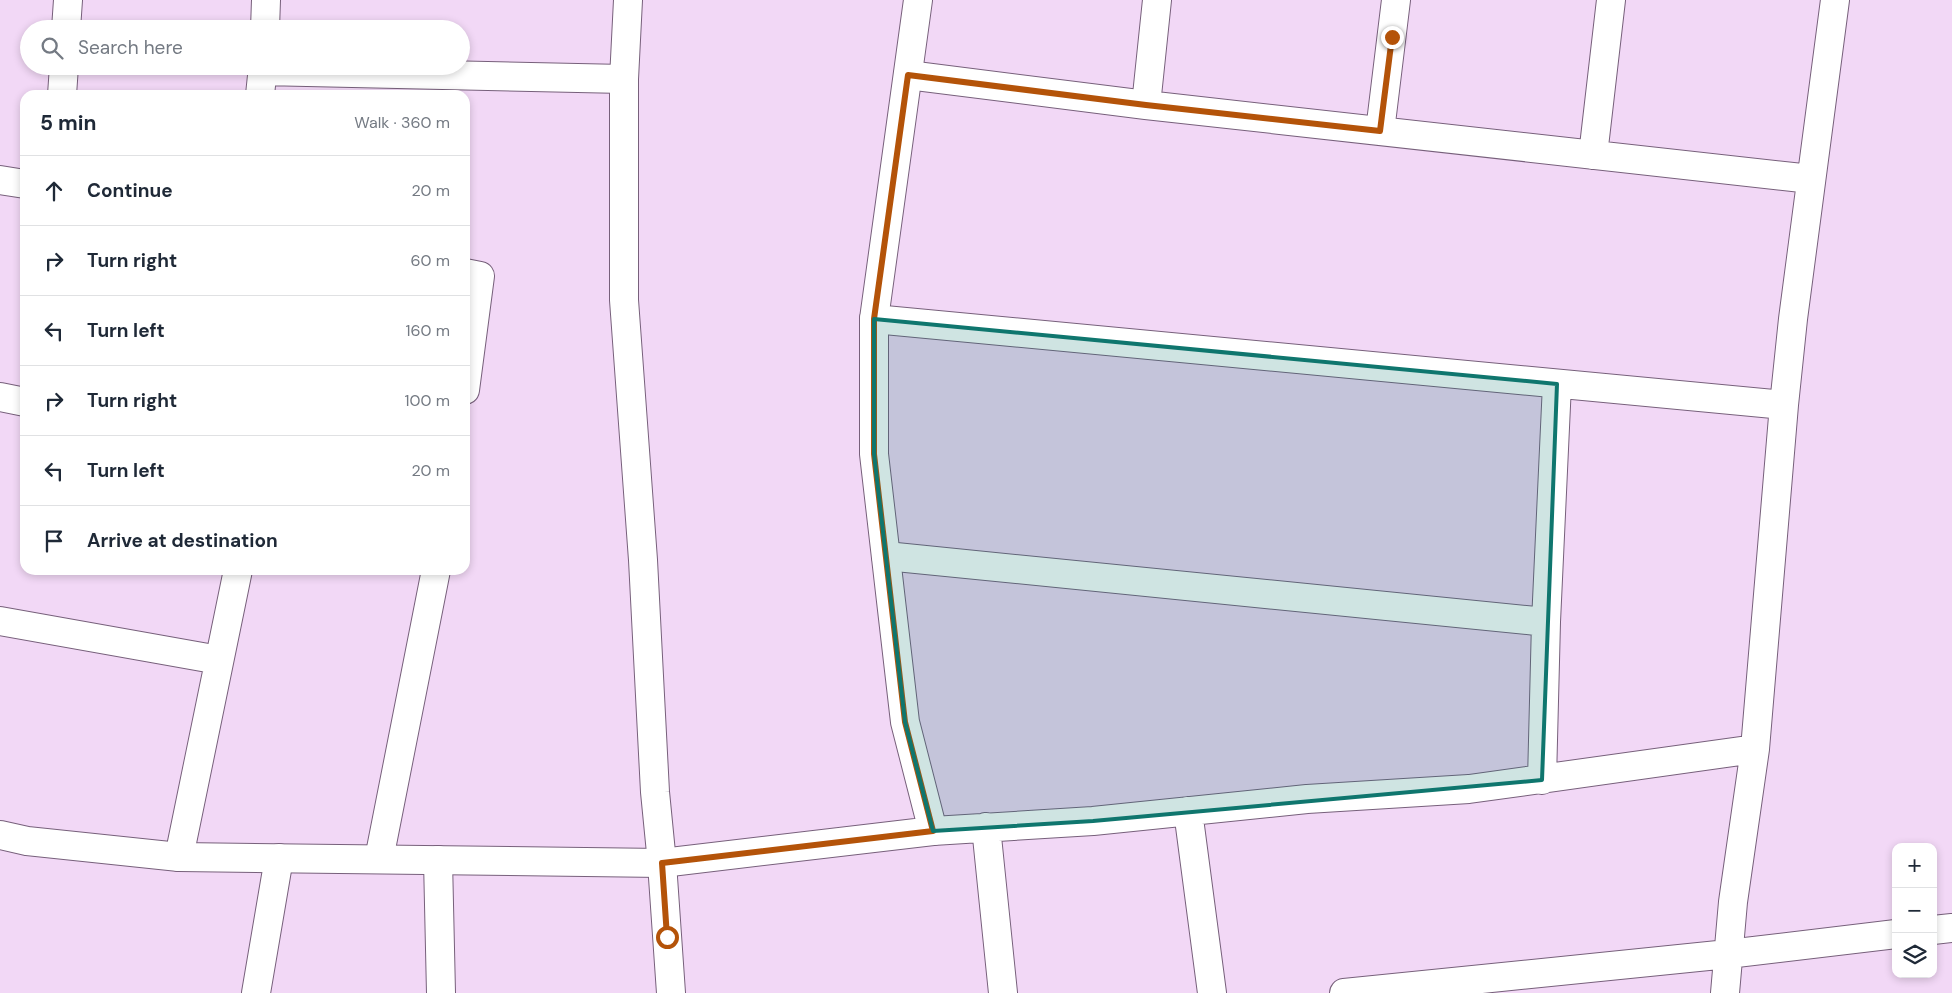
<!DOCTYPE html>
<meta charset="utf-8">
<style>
:root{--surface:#fff;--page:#f6f6f7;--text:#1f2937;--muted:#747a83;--line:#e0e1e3}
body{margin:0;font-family:"DM Sans",sans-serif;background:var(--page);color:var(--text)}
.controls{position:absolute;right:15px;bottom:15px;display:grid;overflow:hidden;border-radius:10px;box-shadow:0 2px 8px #0003}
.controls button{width:45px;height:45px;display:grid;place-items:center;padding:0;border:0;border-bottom:1px solid var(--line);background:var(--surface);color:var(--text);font:25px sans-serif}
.stop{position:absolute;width:15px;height:15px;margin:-11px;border:4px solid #b45309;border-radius:50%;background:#fff}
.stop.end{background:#b45309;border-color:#fff;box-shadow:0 1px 5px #0008}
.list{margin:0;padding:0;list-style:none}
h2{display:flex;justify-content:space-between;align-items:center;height:65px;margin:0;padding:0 20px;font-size:21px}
h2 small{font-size:16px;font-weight:400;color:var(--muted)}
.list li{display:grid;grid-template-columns:32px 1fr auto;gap:15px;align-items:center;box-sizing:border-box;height:70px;padding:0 20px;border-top:1px solid var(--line)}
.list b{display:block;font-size:19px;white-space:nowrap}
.list em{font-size:16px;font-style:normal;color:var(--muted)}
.icon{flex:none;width:28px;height:28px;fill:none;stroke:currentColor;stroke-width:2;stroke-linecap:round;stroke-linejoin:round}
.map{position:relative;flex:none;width:1952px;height:993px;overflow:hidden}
.search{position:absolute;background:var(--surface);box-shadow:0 2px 8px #0003;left:20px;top:20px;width:450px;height:55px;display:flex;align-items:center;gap:12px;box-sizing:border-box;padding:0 18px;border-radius:28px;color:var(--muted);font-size:19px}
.panel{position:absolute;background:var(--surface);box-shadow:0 2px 8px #0003;left:20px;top:90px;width:450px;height:485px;border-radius:15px}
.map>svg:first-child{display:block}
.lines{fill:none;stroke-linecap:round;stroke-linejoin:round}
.street-casing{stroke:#77607b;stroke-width:30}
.secondary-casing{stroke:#77607b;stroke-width:30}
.street{stroke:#fff;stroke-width:28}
.secondary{stroke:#fff;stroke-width:28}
.route{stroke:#b45309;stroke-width:6}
.marked{fill:#0f766e;fill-opacity:0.2;stroke:#0f766e;stroke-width:4;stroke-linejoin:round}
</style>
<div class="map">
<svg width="1952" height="993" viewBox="0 0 1952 993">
<rect width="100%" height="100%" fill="#f2d8f6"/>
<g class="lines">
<g class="street-casing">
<path id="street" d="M628,0l-4,79v221l19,260 12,232 7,71 9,130
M66,29l2,-29
M265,29l1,-29
M262,71l362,8
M908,75l238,30 665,74
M62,95l2,-29
M260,95l3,-29
M1146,105l11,-105
M1380,131l16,-131
M1593,155l18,-155
M0,180l25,4
M465,273l15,3 -15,114
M874,319l910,86
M0,397l25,5
M886,556l660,66
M0,621l219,39
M1542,780l4,-158 11,-238
M1188,811l24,182
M986,827l17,166
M933,831l160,-10 214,-22 162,-10 286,-40
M179,857l59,-287
M379,859l57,-289
M438,860l3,133
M1933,930l19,-2
M256,993l23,-135
M1344,993l384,-39 168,-20
M1725,993l8,-91 22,-153 29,-344 9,-86 42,-319"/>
</g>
<g class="secondary-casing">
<path id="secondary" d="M0,835l27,6 152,16 483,6 271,-32 -28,-109 -31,-268v-135l44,-319"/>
</g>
<use href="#street" class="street"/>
<use href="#secondary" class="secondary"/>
</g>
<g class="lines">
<path class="route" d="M667,937l-5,-74 271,-32 -28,-109 -31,-268v-135l34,-244 238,30 234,26 12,-94"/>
</g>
<path class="marked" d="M874,319l683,65 -15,396 -449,41 -160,10 -28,-109 -31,-268z"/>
</svg>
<div class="controls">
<button>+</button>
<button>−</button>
<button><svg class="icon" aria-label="layers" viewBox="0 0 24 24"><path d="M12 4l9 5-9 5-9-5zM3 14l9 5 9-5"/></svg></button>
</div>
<div class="stop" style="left:667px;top:937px"></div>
<div class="stop end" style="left:1392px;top:37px"></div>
<div class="search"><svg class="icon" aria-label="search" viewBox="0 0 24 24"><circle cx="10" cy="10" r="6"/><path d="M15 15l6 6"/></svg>Search here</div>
<section class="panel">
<h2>5 min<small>Walk · 360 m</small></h2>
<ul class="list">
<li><svg class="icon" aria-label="ahead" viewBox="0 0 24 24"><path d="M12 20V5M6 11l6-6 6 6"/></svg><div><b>Continue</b></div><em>20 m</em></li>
<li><svg class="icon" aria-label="right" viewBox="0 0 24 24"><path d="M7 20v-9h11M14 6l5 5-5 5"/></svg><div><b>Turn right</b></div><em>60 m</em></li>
<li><svg class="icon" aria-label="left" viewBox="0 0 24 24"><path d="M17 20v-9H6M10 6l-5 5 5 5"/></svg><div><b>Turn left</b></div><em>160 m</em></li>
<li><svg class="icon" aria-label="right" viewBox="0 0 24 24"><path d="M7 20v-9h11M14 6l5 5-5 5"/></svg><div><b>Turn right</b></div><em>100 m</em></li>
<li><svg class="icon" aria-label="left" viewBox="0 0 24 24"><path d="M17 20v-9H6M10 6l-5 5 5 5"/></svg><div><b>Turn left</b></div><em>20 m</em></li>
<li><svg class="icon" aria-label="arrive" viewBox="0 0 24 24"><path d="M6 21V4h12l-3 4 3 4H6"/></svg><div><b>Arrive at destination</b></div></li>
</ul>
</section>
</div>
